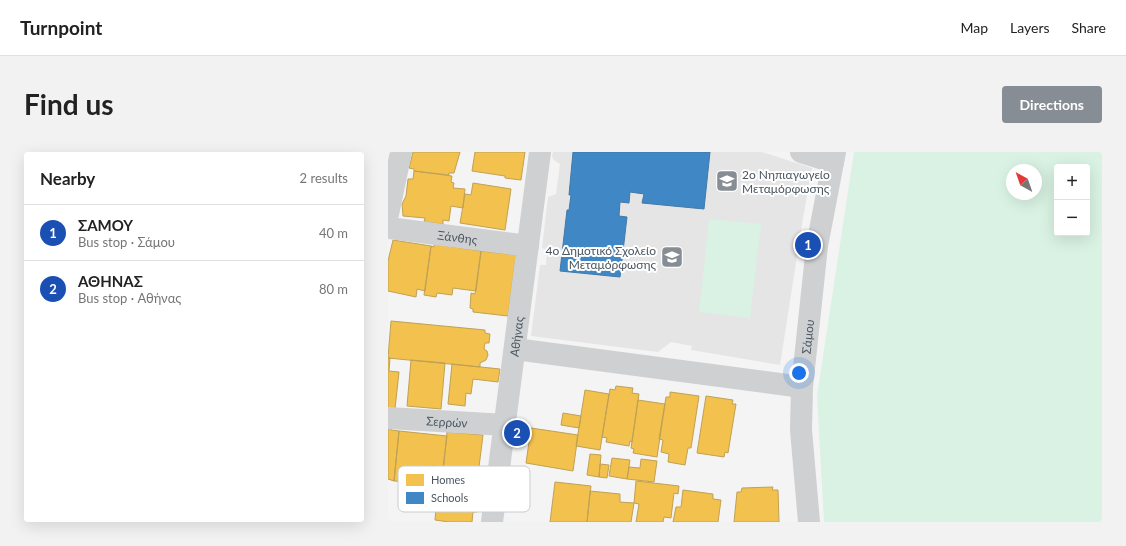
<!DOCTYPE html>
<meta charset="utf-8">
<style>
:root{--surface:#fff;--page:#f2f2f2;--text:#222;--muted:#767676;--line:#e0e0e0;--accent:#868d94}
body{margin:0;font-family:Lato,sans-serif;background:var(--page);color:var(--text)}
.controls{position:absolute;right:12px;top:12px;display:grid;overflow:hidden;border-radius:4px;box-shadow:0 4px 16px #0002}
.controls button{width:36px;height:36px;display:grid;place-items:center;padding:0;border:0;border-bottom:1px solid var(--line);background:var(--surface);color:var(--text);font:20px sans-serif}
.compass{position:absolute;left:618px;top:12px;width:36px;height:36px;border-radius:50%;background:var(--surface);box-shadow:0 4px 16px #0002;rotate:320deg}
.you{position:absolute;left:411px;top:221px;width:14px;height:14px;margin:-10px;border:3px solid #fff;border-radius:50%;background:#1a73e8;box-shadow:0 0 0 6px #1a73e833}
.badge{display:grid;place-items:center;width:26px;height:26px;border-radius:50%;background:var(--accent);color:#fff;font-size:13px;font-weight:700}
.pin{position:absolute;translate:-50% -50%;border:2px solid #fff;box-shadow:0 1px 4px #0006}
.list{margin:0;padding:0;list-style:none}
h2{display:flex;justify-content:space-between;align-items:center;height:52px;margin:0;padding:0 16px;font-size:17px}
h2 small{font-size:13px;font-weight:400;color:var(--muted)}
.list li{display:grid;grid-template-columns:26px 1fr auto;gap:12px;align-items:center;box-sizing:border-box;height:56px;padding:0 16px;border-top:1px solid var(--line)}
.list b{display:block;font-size:15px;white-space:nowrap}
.list p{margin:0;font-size:13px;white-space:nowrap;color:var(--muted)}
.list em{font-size:13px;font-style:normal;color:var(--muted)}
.map{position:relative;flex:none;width:714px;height:370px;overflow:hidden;border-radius:4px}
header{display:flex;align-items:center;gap:24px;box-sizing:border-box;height:56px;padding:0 20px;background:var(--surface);border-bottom:1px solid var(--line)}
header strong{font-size:19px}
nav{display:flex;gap:22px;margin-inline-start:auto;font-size:14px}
.intro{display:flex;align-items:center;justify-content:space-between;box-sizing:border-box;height:96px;padding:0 24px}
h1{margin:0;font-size:28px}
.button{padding:10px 18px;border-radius:4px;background:var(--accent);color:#fff;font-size:14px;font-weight:700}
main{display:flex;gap:24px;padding:0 24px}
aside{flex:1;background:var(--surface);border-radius:4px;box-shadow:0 4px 16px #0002}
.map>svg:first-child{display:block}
.education{fill:#e6e5e6}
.green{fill:#d9f2e3;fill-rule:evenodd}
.homes{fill:#f2c14e;stroke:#c0a154}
.schools{fill:#3f88c5;stroke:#4279a7}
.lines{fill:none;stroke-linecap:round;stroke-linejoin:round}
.street{stroke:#ced0d2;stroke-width:22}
.labels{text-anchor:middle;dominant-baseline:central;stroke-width:4;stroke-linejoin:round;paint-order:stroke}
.poi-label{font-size:12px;fill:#4a5661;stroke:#fff;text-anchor:start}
.street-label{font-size:12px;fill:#4a5661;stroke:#fff}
.key{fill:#fff;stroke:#c9ccd0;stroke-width:1}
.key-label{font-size:11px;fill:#4a5661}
</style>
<header>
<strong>Turnpoint</strong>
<nav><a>Map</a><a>Layers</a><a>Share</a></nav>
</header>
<div class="intro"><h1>Find us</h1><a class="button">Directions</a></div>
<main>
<aside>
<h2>Nearby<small>2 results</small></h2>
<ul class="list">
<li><span class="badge" style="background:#1a4fb4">1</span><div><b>ΣΑΜΟΥ</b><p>Bus stop · Σάμου</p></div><em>40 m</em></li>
<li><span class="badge" style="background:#1a4fb4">2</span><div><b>ΑΘΗΝΑΣ</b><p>Bus stop · Αθήνας</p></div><em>80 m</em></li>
</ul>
</aside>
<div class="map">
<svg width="714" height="370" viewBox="0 0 714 370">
<rect width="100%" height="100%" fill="#f4f4f4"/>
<path class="education" d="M165,0h209l50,16 -9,50 -23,147 -89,-15 1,-4 -21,-4 -13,10 -127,-16 9,-71h6l1,-15 -5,-2 6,-51 8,-3 4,-30 -6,-4 -2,-3z"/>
<path class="green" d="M466,0h248v370h-278l-7,-126zM669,15h30v66h-30zM624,18h24v24h-24z
M321,67l52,5 -11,94 -51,-6z"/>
<path class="homes" d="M25,0h47l-6,21h-5v2l-35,-4v-2l-5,-1z
M87,0h50l-4,28 -16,-2v-2l-33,-5z
M26,19l38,5 -1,6 3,1 -1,5 12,1 -2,19 -12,-2 -2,15 -6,-1v4l-19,-2 1,-4 -22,-2 -1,-12 4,-8 2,-17h5z
M85,31l38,6 -6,41 -45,-7 5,-29 6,1z
M5,88l38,6 -6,45 -8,-2 -1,8 -28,-6v-30z
M46,92l47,7 -5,40 -23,-3 -1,7 -15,-2 -1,4 -12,-2 7,-49 3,1z
M93,99l35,4 -8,61 -35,-4v-3l-3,-1 1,-15 4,1z
M3,169l94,9v3l5,1 -1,9h-4l-1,6 3,2 1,4 -2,5 -6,3v4l-92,-9z
M0,206h2l-1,13 10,1 -4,37 -7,-1z
M23,208l34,3 -4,46 -34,-3z
M64,212l48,5 -2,13 -25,-3 -2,15 -5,-1 -1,13 -17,-2z
M228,234l17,2 -1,5 7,1 -7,48 -2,-1 -1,5 -23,-4 1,-4 -5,-1 8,-48 5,1z
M197,238l24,4 -9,56 -24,-4z
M282,240l29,4 -8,52h-3l-3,17 -17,-3 1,-8 -8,-2 2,-12 -4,-1 7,-42h4z
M318,244l27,4 -1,4h4l-8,49 -3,-1 -1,5 -27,-4z
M250,248l27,4 -8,53 -24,-4 1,-4 -3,-1z
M175,261l18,3 -2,12 -18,-3z
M0,276h3v2l8,1 -5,50 -6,-2z
M143,276l47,7 -5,36 -47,-8z
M11,279l48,5 -4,31 -12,-1v3l-17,-2 -2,15 -18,-1z
M59,280l36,3 -5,40 -17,-1 -1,2 -17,-2z
M202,302l11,1 -2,22 -12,-2z
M224,306l18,2 -3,19 -18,-3z
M253,307l16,2 -3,21 -27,-3 2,-12 11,1z
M212,312l9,1 -2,13 -8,-1z
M248,329l43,5 -1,8 -4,-1 -3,25 -7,-1 -1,5h-27l3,-18 -5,-1z
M167,330l36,4 -4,36h-37z
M50,335l41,3 -2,22h-4l-1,10h-23l-14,-2z
M385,335l-1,3h6l1,32h-45l3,-30h4l1,-4z
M295,338l30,4v5l8,1 -3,22h-45l3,-15h5z
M202,339l30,3v8l14,1 -3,19h-44z"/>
<path class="schools" d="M185,0h137l-6,57 -62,-6 2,-9 -14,-2 -1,11 -9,-1 -1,14 8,1 -7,60 -60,-6 7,-61h2l2,-15h-2z"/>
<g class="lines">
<g class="street">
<path d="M413,0l32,10"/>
<path d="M0,62l13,-62"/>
<path id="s1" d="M0,76l140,18"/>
<path d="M127,197l287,38"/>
<path id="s2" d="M0,266l117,7"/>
<path id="s3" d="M104,370l48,-370"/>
<path id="s4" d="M421,370l-8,-92 1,-43 15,-141 18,-94"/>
</g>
</g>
<defs>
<g id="school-square" transform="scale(1.15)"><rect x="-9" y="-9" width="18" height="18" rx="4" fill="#868d94" stroke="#fff"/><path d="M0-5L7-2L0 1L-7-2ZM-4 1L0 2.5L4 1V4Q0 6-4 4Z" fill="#fff"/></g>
</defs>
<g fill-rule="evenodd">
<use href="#school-square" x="339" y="29"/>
<use href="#school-square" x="284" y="105"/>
</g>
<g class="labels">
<g class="poi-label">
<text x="354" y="22">2ο Νηπιαγωγείο<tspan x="354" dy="14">Μεταμόρφωσης</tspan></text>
<text x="268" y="98" text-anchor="end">4ο Δημοτικό Σχολείο<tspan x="268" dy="14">Μεταμόρφωσης</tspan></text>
</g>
<g class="street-label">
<text stroke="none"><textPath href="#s1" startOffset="70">Ξάνθης</textPath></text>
<text stroke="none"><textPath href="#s4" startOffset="186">Σάμου</textPath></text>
<text stroke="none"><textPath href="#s3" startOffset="187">Αθήνας</textPath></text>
<text stroke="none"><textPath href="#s2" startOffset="59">Σερρών</textPath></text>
</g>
</g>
<rect x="10" y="314" width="132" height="46" rx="6" class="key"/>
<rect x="18" y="322" width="18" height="12" fill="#f2c14e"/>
<rect x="18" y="340" width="18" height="12" fill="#3f88c5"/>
<g class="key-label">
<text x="43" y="332">Homes</text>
<text x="43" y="350">Schools</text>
</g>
</svg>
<div class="controls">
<button>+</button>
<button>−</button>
</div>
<svg class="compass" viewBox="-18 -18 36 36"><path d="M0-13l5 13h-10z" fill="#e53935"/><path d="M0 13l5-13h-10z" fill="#767676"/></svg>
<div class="you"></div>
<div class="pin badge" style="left:420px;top:93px;background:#1a4fb4">1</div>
<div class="pin badge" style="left:129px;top:281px;background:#1a4fb4">2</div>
</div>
</main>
